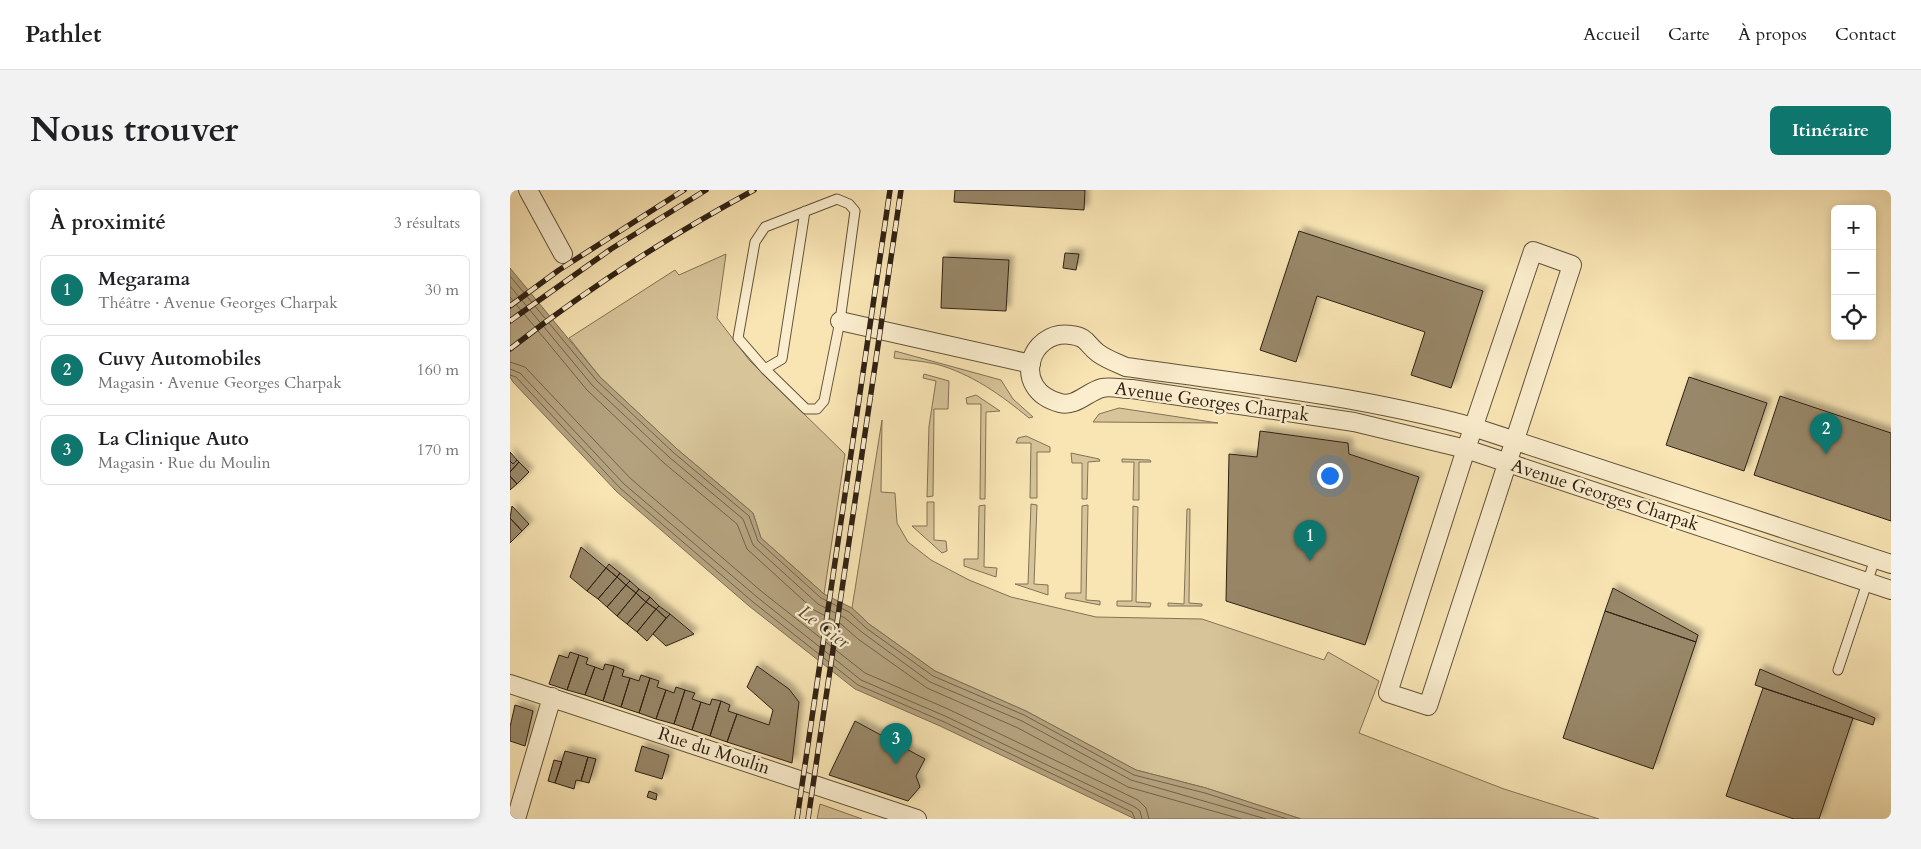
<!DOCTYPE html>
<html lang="fr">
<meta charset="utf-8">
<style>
:root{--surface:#fff;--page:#f2f2f2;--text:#202124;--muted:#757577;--line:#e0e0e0;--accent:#0f766e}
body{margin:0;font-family:Cardo,serif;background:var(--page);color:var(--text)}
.controls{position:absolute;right:15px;top:15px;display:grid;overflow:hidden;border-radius:8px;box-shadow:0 2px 8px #0003}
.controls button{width:45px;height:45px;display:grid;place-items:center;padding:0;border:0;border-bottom:1px solid var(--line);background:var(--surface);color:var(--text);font:25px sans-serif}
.you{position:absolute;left:819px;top:285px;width:18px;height:18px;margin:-12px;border:4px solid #fff;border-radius:50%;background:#1a73e8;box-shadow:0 0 0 8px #1a73e833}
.badge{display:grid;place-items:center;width:32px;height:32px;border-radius:50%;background:var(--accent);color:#fff;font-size:16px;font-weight:700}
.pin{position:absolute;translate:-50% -41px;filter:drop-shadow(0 1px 2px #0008)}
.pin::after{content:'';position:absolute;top:26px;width:18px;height:15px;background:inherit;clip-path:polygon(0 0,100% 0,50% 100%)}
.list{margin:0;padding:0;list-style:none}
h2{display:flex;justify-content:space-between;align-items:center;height:65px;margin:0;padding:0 20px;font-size:21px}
h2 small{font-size:16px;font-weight:400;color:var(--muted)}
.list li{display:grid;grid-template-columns:32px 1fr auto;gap:15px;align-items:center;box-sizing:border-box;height:70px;margin:0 10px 10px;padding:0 10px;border:1px solid var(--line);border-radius:8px}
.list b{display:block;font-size:19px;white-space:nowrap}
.list p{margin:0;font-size:16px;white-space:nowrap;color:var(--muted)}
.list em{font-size:16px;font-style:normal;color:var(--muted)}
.icon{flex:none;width:28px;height:28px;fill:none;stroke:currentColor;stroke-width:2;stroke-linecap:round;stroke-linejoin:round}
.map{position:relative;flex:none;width:1381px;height:629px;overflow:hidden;border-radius:8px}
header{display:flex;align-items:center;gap:30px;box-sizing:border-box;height:70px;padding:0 25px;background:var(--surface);border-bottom:1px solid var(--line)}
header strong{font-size:24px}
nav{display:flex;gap:28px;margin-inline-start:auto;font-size:18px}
.intro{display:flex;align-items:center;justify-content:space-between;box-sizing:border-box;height:120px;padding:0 30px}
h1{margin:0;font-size:35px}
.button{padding:12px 22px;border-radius:8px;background:var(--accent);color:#fff;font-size:18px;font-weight:700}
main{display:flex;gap:30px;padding:0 30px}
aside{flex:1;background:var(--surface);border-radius:8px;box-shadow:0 2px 8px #0003}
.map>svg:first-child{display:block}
.green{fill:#d7c499;stroke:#837256}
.water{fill:#b4a27e;stroke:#7f6e54}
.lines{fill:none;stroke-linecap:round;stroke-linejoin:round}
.shore{stroke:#726249;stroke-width:1}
.building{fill:#988767;stroke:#2f2114;filter:url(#shadow)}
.service-casing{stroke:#62523c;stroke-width:11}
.minor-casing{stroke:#62523c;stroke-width:20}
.service{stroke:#fbeece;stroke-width:9}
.minor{stroke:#fbeece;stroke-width:18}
.rail-casing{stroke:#2f2114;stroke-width:5.5}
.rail{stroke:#fbeece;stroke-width:4;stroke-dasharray:11;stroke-linecap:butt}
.labels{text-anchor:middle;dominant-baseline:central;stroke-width:4.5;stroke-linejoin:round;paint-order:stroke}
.street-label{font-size:18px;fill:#2f2114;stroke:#fbeece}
.water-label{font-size:19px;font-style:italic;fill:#5e4e39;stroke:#fbeece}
</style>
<header>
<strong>Pathlet</strong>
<nav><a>Accueil</a><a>Carte</a><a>À propos</a><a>Contact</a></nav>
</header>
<div class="intro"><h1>Nous trouver</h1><a class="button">Itinéraire</a></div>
<main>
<aside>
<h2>À proximité<small>3 résultats</small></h2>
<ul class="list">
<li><span class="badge">1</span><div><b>Megarama</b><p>Théâtre · Avenue Georges Charpak</p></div><em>30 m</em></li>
<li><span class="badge">2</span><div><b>Cuvy Automobiles</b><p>Magasin · Avenue Georges Charpak</p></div><em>160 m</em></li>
<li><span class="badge">3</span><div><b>La Clinique Auto</b><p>Magasin · Rue du Moulin</p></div><em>170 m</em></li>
</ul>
</aside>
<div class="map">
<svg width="1381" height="629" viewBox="0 0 1381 629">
<defs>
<filter id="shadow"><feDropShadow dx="4.5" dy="-4.5" stdDeviation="2.5" flood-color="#0004"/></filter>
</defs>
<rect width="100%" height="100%" fill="#f9e5b4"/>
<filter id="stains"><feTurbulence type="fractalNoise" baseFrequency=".004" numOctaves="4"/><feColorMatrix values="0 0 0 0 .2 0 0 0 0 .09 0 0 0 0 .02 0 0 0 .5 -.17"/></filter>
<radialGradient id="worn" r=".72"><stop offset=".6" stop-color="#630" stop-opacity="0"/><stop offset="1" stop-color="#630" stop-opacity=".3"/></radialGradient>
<path class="green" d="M216,64l-9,64 33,43 95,93 -21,140 -63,-56 -8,-25 -76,-64 -77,-72 -31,-39 106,-68 4,5z
M385,161l106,29 12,19 20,18 -4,1c-28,-23 -57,-44 -93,-54 -14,-3 -28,-4 -42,-6z
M414,184l25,7 -1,28h-14l-1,87 -6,1 2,-71 7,-45 -13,-3z
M466,205l24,16 -14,1 -1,87h-5l1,-95h-14l-1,-6z
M609,218l99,15 -125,-1 6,-8z
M372,230l-1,72 14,1 2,30 11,19 23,18 38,20 42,17 85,20 106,2 122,41 4,-8 51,29 -20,52 145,56 95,30h-298l-95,-31 -70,-18 -110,-59 -91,-40 -66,-47 -17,-16z
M516,246l24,11v5h-13v46h-7l1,-55h-15l2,-5z
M561,263l28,6 1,2 -12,1 -1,37h-5v-36h-10z
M612,269l28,1 1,2h-12v38h-6l1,-38h-12z
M417,312h7v38l12,1 1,10 -5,2 -30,-27h15z
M521,314l6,1 -3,79 14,1v10l-33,-11h13z
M475,315l-1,62 13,1 -1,9 -32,-11v-7h14l1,-53z
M578,315l-2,95 14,1v4l-35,-7 1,-5h15l1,-87z
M623,316l5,1 -2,95 15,1 -1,4 -33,-1v-5h15z
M677,319h3l-1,94 13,1v2h-34v-3l16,1z
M310,614l42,15h-45z"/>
<path class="water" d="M0,78l90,109 77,72 76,64 8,25 63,56 28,14 17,16 66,47 91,40 110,59 70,18 95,31h-166l-195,-93 -85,-37 -106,-83 -132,-114 -104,-110 -3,-5z"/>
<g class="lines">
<path class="shore" d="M0,86l87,105 77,72 75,63 9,25 63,57 28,14 17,16 67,48 91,39 110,60 71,18 82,26
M0,96l82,99 77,72 74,62 10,26 65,59 27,14 18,15 67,49 92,39 109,59 135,39
M0,107l77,93 77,73 73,61 10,25 67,61 27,14 17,15 69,49 91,40 110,59 113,32
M0,172l15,5 105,111 131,113 104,82 83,36 190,91 8,8 3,11
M0,179l10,4 104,111 133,113 104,83 84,36 190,91 5,4 2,8
M0,185l6,2 104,111 133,114 105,83 84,36 190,91 3,7"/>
</g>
<path class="building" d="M445,0h130l-1,20 -130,-8z
M789,41l184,60 -32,97 -40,-13 14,-43 -108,-36 -21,66 -36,-12z
M555,63l14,1 -3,16 -13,-2z
M433,67l66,3 -3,51 -65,-3z
M1179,187l78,26 -23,68 -78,-26z
M1270,206l111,37v88l-137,-46z
M750,241l88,12 1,11 70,23 -54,168 -139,-44 3,-147 28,3z
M0,262l7,8 -4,4 -3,-3z
M7,270l2,2 -9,10v-11l3,3z
M9,272l10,10 -12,12 -7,-8v-4z
M0,286l7,8 -7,6z
M2,316l17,18 -7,7 -12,-13z
M0,328l12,13 -12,12z
M71,357l25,21 -19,23 -17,-14z
M99,374l11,9 -3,4 -11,-9z
M96,378l11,9 -19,22 -11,-8z
M110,383l10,8 -4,4 -9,-8z
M107,387l9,8 -19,22 -9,-8z
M120,391l9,8 -3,4 -10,-8z
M116,395l10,8 -19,23 -10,-9z
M1103,398l85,47 -2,7 -91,-31z
M129,399l11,8 -4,5 -10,-9z
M126,403l10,9 -19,22 -10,-8z
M140,407l9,9 -3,3 -10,-7z
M136,412l10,7 -19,23 -10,-8z
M149,416l11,8 -4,4 -10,-9z
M146,419l10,9 -19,23 -10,-9z
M1095,421l91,31 -43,127 -90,-31z
M160,424l24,20 -28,12 -13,-12z
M60,462l9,3 -12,35 -18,-6 10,-29 9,3z
M69,465l9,3 -2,6 9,3 -10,28 -18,-5z
M95,474l9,2 -11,35 -18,-6 10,-28 8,3z
M104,476l10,4 -2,6 8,2 -9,29 -18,-6z
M247,476l32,23 10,13 -7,61 -65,-21 10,-28 32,11 4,-15 -26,-23z
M1250,479l115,49 -2,7 -118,-40z
M131,485l9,3 -11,35 -18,-6 9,-29 9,3z
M140,488l9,3 -2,6 9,3 -10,29 -17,-6z
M166,497l9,3 -11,34 -18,-5 10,-29 8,3z
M1253,498l90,30 -34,101h-25l-68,-23z
M175,500l10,3 -3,6 9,3 -9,28 -18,-6z
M202,509l9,2 -11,35 -18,-6 9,-28 9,3z
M211,511l9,4 -2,6 9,3 -10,28 -17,-6z
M5,515l18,6 -8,35 -15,-5v-14z
M345,531l70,38 -9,17 4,11 -12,14 -79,-26z
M132,556l27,9 -7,24 -27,-8z
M55,561l23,6 -7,24 -5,-1 -2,9 -19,-6z
M78,567l8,2 -7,24 -8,-2z
M44,570l8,2 -7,21 -7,-2z
M139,601l8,3 -1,6 -9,-3z"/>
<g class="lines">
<g class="service-casing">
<path id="service" d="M327,9l12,5 6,7 -15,110 -16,80 -7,8h-11l-41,-40 -27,-31 17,-96 10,-15z
M255,179l17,-10 23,-148
M1328,480l37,-111"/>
</g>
<g class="minor-casing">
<path id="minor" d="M18,0l35,64
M1023,61l39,14 -144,441 -40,-13 78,-244z
M330,131l191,43
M1381,374l-418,-137c-114,-31 -231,-44 -347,-60 -9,-4 -20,-8 -28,-14 -11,-8 -10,-16 -27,-18 -42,-6 -61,55 -11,68 16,4 27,-11 42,-15 8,-2 21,1 30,1l222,33 112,27 425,141
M0,494l407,135
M6,629l36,-122"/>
</g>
<use href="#service" class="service"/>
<use href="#minor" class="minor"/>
<g class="rail-casing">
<path id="rail" d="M0,116l49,-36 125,-80
M0,131l101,-72 95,-59
M0,159c77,-60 159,-113 244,-159
M287,629l93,-629
M298,629l93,-629"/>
</g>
<use href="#rail" class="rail"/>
</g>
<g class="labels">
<g class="street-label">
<text transform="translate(702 212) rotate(8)">Avenue Georges Charpak</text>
<text transform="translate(1095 305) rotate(18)">Avenue Georges Charpak</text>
<text transform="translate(204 561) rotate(18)">Rue du Moulin</text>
</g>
<g class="water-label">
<text transform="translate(314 437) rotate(37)">Le Gier</text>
</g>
</g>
<rect width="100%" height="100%" filter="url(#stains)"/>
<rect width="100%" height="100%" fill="url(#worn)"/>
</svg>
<div class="controls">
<button>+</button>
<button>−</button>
<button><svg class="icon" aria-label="locate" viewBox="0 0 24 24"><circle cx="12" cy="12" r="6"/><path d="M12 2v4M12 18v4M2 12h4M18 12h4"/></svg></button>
</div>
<div class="you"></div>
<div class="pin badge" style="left:800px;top:371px">1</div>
<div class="pin badge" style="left:1316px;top:264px">2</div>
<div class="pin badge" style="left:386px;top:574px">3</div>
</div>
</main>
